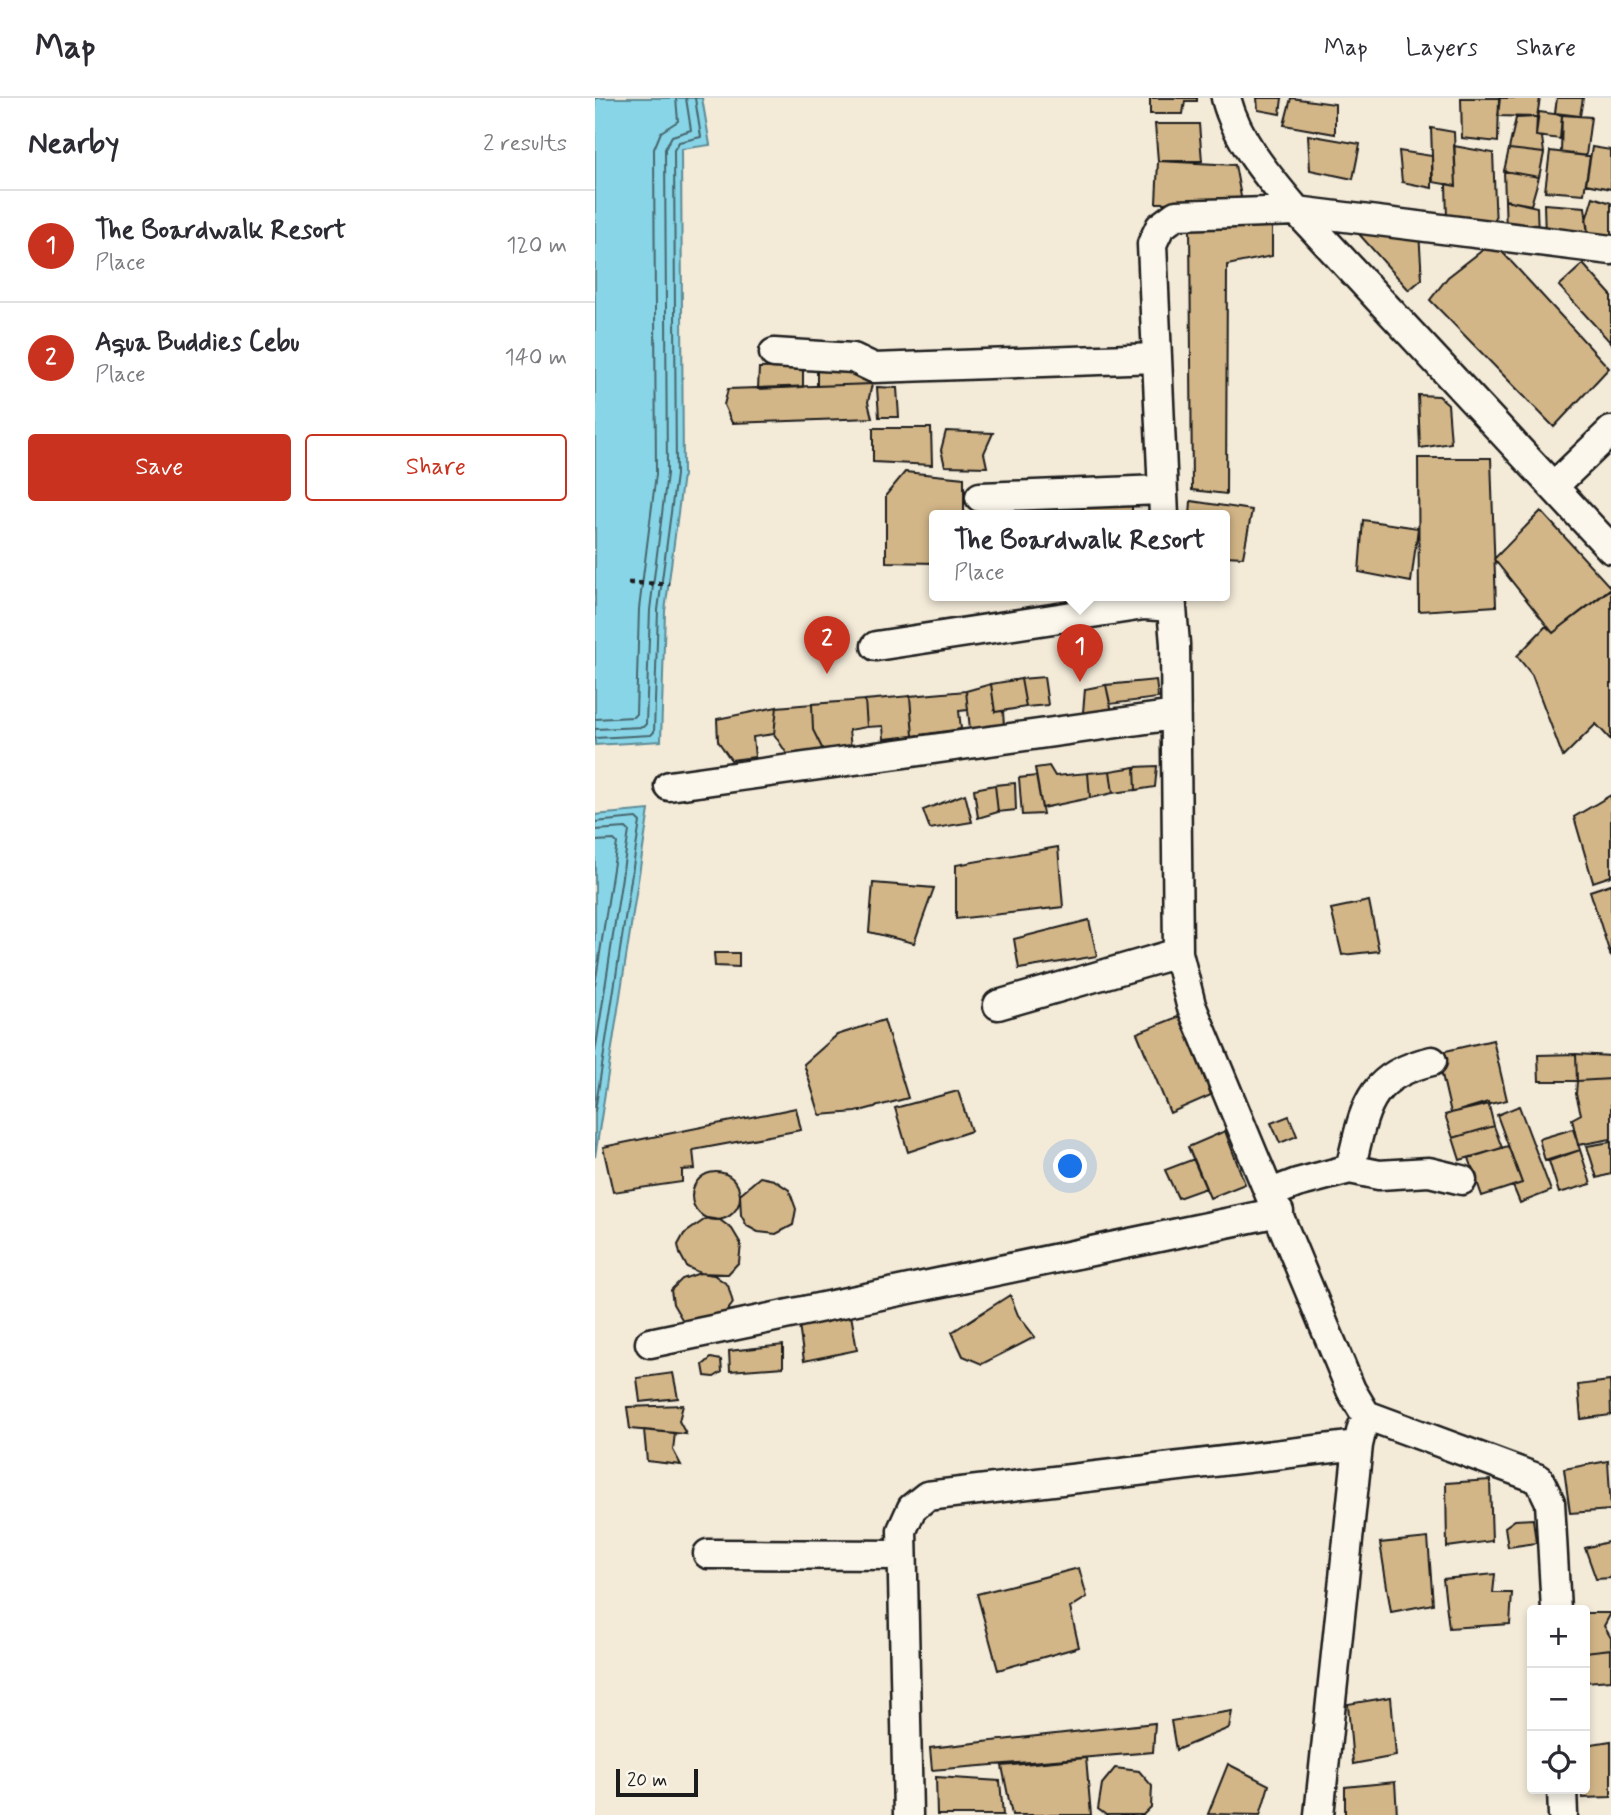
<!DOCTYPE html>
<meta charset="utf-8">
<style>
:root{--surface:#fff;--page:#f7f7f7;--text:#2b2b33;--muted:#7c7c81;--line:#e1e1e2;--accent:#c8321e}
body{margin:0;font-family:Mynerve,sans-serif;background:var(--page);color:var(--text)}
.controls{position:absolute;right:21px;bottom:21px;display:grid;overflow:hidden;border-radius:7px;box-shadow:0 4px 10px #0003}
.controls button{width:63px;height:63px;display:grid;place-items:center;padding:0;border:0;border-bottom:2px solid var(--line);background:var(--surface);color:var(--text);font:35px sans-serif}
.scale{position:absolute;left:21px;bottom:18px;width:82px;box-sizing:border-box;padding-left:7px;border:4px solid #1c1c1c;border-top:0;font-size:19px;line-height:24px;white-space:nowrap;color:#1c1c1c;-webkit-text-stroke:5px #fbf7ec;paint-order:stroke}
.you{position:absolute;left:476px;top:1069px;width:24px;height:24px;margin:-18px;border:5px solid #fff;border-radius:50%;background:#1a73e8;box-shadow:0 0 0 10px #1a73e833}
.badge{display:grid;place-items:center;width:46px;height:46px;border-radius:50%;background:var(--accent);color:#fff;font-size:23px;font-weight:700}
.pin{position:absolute;translate:-50% -58px;filter:drop-shadow(0 2px 4px #0008)}
.pin::after{content:'';position:absolute;top:37px;width:24px;height:21px;background:inherit;clip-path:polygon(0 0,100% 0,50% 100%)}
.popup{position:absolute;left:334px;top:412px;width:301px;height:91px;box-sizing:border-box;display:grid;place-content:center;border-radius:7px;background:var(--surface);filter:drop-shadow(0 2px 5px #0005);font-size:23px;white-space:nowrap;color:var(--muted)}
.popup b{font-size:26px;color:var(--text)}
.popup::after{content:'';position:absolute;left:50%;top:100%;margin-left:-14px;border:14px solid transparent;border-top-color:var(--surface)}
.list{margin:0;padding:0;list-style:none}
h2{display:flex;justify-content:space-between;align-items:center;height:91px;margin:0;padding:0 28px;font-size:30px}
h2 small{font-size:23px;font-weight:400;color:var(--muted)}
.list li{display:grid;grid-template-columns:46px 1fr auto;gap:21px;align-items:center;box-sizing:border-box;height:112px;padding:0 28px;border-top:2px solid var(--line)}
.list b{display:block;font-size:26px;white-space:nowrap}
.list p{margin:0;font-size:23px;white-space:nowrap;color:var(--muted)}
.list em{font-size:23px;font-style:normal;color:var(--muted)}
.actions{display:flex;gap:14px;padding:21px 28px}
.actions a{flex:1;padding:16px 0;border:2px solid var(--accent);border-radius:7px;text-align:center;font-size:24px;color:var(--accent)}
.actions .main{background:var(--accent);color:#fff}
.icon{flex:none;width:38px;height:38px;fill:none;stroke:currentColor;stroke-width:2;stroke-linecap:round;stroke-linejoin:round}
.map{position:relative;flex:none;width:1016px;height:1717px;overflow:hidden}
header{display:flex;align-items:center;gap:42px;box-sizing:border-box;height:98px;padding:0 35px;background:var(--surface);border-bottom:2px solid var(--line)}
header strong{font-size:33px}
nav{display:flex;gap:38px;margin-inline-start:auto;font-size:24px}
main{display:flex}
aside{flex:1;background:var(--surface)}
.map>svg:first-child{display:block}
.water{fill:#88d5e7;stroke:#5d8b96;stroke-width:2}
.lines{fill:none;stroke-linecap:round;stroke-linejoin:round}
.shore{stroke:#47666d;stroke-width:2}
.building{fill:#d3b688;stroke:#1c1c1c;stroke-width:2}
.minor-casing{stroke:#1c1c1c;stroke-width:33}
.path{stroke:#1c1c1c;stroke-width:4.5;stroke-dasharray:5 5;stroke-linecap:butt}
.minor{stroke:#fbf7ec;stroke-width:28}
</style>
<header>
<strong>Map</strong>
<nav><a>Map</a><a>Layers</a><a>Share</a></nav>
</header>
<main>
<aside>
<h2>Nearby<small>2 results</small></h2>
<ul class="list">
<li><span class="badge">1</span><div><b>The Boardwalk Resort</b><p>Place</p></div><em>120 m</em></li>
<li><span class="badge">2</span><div><b>Aqua Buddies Cebu</b><p>Place</p></div><em>140 m</em></li>
</ul>
<div class="actions"><a class="main">Save</a><a>Share</a></div>
</aside>
<div class="map">
<svg width="1016" height="1717" viewBox="0 0 1016 1717">
<rect width="100%" height="100%" fill="#f3ead8"/>
<filter id="ink" filterUnits="userSpaceOnUse"><feTurbulence type="fractalNoise" baseFrequency=".0143" numOctaves="2"/><feDisplacementMap in="SourceGraphic" scale="14" xChannelSelector="R" yChannelSelector="G"/><feConvolveMatrix kernelMatrix="1 2 1 2 8 2 1 2 1" color-interpolation-filters="sRGB"/></filter>
<g filter="url(#ink)">
<path class="water" d="M0,0h107l8,47 -29,4 2,326 -18,136 -4,130 -66,4z
M54,712l-54,347v-342z"/>
<g class="lines">
<path class="shore" d="M0,621l38,-2 3,-3 3,-105 17,-135 -2,-325 7,-17 17,-11 -2,-23
M0,631l48,-2 3,-3 4,-114 17,-136 -2,-325 7,-13 19,-6 -5,-32
M0,640l56,-3 3,-3 4,-122 18,-135 -2,-325 5,-8 22,-5 -6,-39
M0,724l41,-4 4,4 -45,289
M0,732l31,-2 3,3 -34,222
M0,743l19,-1 3,3 -22,142"/>
</g>
<path class="building" d="M555,0h47v3h-12l-2,13h-33z
M662,0h25l-2,16 -22,-4z
M696,0l44,6v30l-51,-9z
M866,0h38l-1,44 -36,-4z
M905,0h40l-3,19 -39,-1z
M962,0h26l-3,18 -25,-3z
M944,14l23,3 -2,24 -24,-3z
M967,17l29,2 -5,39 -25,-3z
M942,19l-1,19 6,1 2,16 -35,-4 7,-31z
M560,26h44l3,37h-44z
M836,30l23,4 2,54 -23,-4z
M713,37l52,9 -7,35 -43,-9z
M859,48l39,7 3,74 -49,-9 -1,-34 10,2z
M997,49l19,3v39l-25,-5z
M914,51l35,4 -5,24 -35,-6z
M804,53l33,5v32l-30,-6z
M955,53l40,5 -6,38 -39,-3z
M563,63l77,4 7,37 -86,1z
M909,73l35,6 -8,28 -26,-5z
M998,99l18,6v40l-22,-2 -3,-21z
M910,102l32,7 1,30 -32,-6z
M949,106l41,3 4,34 -44,-4z
M595,126l82,1v31l-45,9 -1,229 -34,-4z
M755,126l69,8 3,47 -13,11z
M898,144l116,126 -55,59 -124,-127 18,-23z
M988,166l28,31v48l-52,-57z
M208,269v20l-45,2 1,-21z
M222,270l53,2 2,14 -55,2z
M277,286l-4,18 4,16 -140,5 -8,-18 4,-16z
M282,289l20,1 2,29h-20z
M823,297l21,1 9,8 3,39 -31,5z
M278,330h58l1,37 -59,-3z
M351,333l47,2 -9,20 3,14 -42,-1 -4,-16z
M823,360h73l5,148 -77,5z
M310,374l59,6v38h-29v47l-49,-1v-67z
M537,403v15h-50v-14z
M596,403l61,9 -9,47 -18,-1v-40h-35z
M946,413l70,77 -58,45 -59,-74z
M768,422l55,8 -7,54 -52,-10z
M1016,491v151l-15,-16 -33,33 -31,-82 -15,-19 29,-30 7,7z
M449,579l4,28 -22,2 -5,-28z
M426,581l5,28 -31,5 -4,-28z
M561,582l2,18 -48,6 -4,-19z
M396,586l4,28 8,-1 1,15 -34,3 -4,-38z
M511,587l7,31 -31,8 3,-35z
M371,593l2,19 -9,1 2,18 -48,7 -3,-40z
M315,598l3,40 -29,3 -1,-13 -16,1 -2,-27z
M270,602l2,27 -18,3 2,18 -28,2 -10,-20 -1,-26z
M217,606l1,26 10,20 -36,4 -13,-20 3,-27z
M182,609l-3,27 -21,3 2,20 -24,3 -13,-19 -1,-22z
M454,668l6,10 33,-3 2,25 -48,10 -7,-40z
M562,668l-2,21 -19,3 -1,-23z
M540,669l1,23 -23,3 -3,-22z
M515,673l3,22 -23,5 -2,-25z
M441,678l7,38 -21,1 -3,-37z
M420,685l1,27 -18,2 -3,-27z
M400,687l3,27 -20,6 -4,-29z
M370,696l7,28 -42,7 -7,-19z
M1016,697v81l-18,6 -19,-65z
M463,749l5,60 -107,12v-54z
M278,785l61,5 -20,55 -45,-11z
M1016,786v73l-21,-66z
M774,803l10,50 -37,4 -11,-46z
M494,822l8,36 -78,13 -5,-30z
M119,855h25v14l-24,-1z
M585,918l31,79 -41,18 -33,-80z
M289,922l24,78 -52,14 -36,3 -16,-51 33,-29z
M898,942l14,60 -56,13 -14,-60z
M981,956l35,2v23l-34,2z
M981,956l1,27h-38l-1,-26z
M1016,981v60l-33,6 -6,-26 9,-5 -5,-20 1,-13z
M363,993l13,40 -63,21 -13,-44z
M893,1004l6,24 -41,12 -8,-23z
M924,1008l32,85 -31,12 -7,-17 9,-3 -25,-68z
M201,1010l5,22 -108,20 2,19 -13,1v12l-69,10 -10,-45z
M694,1018l8,20 -17,7 -9,-20z
M899,1028l8,22 -42,12 -7,-22z
M978,1031l7,21 -35,11 -6,-22z
M630,1033l20,53 -35,14 -22,-51z
M1016,1044v32l-14,4 -10,-32z
M913,1048l14,37 -40,13 -13,-38z
M985,1052l11,34 -32,9 -10,-32z
M599,1061l12,29 -28,10 -13,-28z
M97 1098a24 24 0 1 1 48 0a24 24 0 1 1-48 0Z
M165,1079l14,3 15,10 7,19 -3,16 -17,9 -18,-2 -11,-6 -6,-11 -1,-21z
M112,1120l13,2 12,9 9,15 -2,18 -11,12 -28,-1 -13,-6 -7,-13 -2,-9 6,-11z
M105,1175l14,2 14,10 5,18 -11,15 -18,8 -21,-5 -10,-17 -2,-14 11,-11z
M415,1197l8,20 17,22 -53,27 -19,-8 -11,-24z
M255,1211l7,41 -53,11 -6,-43z
M188,1247v22l-53,4 -1,-20z
M116,1260l10,2 1,12 -8,5 -9,-1 -2,-11z
M78,1275l5,25 -38,4 -3,-24z
M1015,1283l1,34 -30,4 -3,-34z
M88,1307l-4,16 7,13 -56,-5 -3,-22z
M49,1332l31,3 -2,17 8,15 -34,-4z
M1013,1363l3,49 -41,3 -6,-44z
M895,1382l2,61 -45,6 -1,-64z
M938,1421l3,24 -28,4 -3,-20 10,-7z
M833,1440l5,66 -42,8 -11,-69z
M1016,1443v37l-15,1 -11,-31z
M484,1470l8,29 -17,11 9,39 -81,23 -21,-76z
M900,1476l-2,19h19l-2,31 -61,4 -6,-49z
M990,1515h26l-7,13 7,12v11l-26,3z
M1016,1551v31l-26,2v-30z
M796,1599l5,59 -43,8 -5,-60z
M637,1613l-3,17 -53,22 -5,-29z
M560,1625l-2,29 -221,18 -2,-22z
M1016,1643v56l-29,1 3,-53z
M491,1660l5,57h-79l-10,-49z
M633,1666l41,21 -9,30 -52,-1z
M520,1670l24,3 13,15 -1,21 -8,8h-37l-8,-6 4,-25z
M341,1679l64,4 3,34h-66z
M800,1684l2,33h-52v-28z"/>
<g class="lines">
<g class="minor-casing">
<path id="minor" d="M631,0c11,43 43,80 71,113l314,338
M179,255l79,5 21,10 283,-10
M959,388l57,-55
M385,399l181,-7
M569,418l-12,-272 8,-17 16,-12 121,-4 314,39
M576,498l4,48 3,309 13,52 160,385 15,25 173,64 11,23 6,108
M281,548l268,-41 28,2
M74,688l506,-71
M403,907l180,-52
M755,1071l29,6 50,-3 33,8
M676,1095l26,-10 53,-14c15,-58 15,-93 82,-108
M55,1245l629,-131
M113,1456l193,1
M967,1691l1,26
M313,1717l-6,-285 10,-22 15,-12 431,-51
M724,1717l39,-370 4,-17"/>
</g>
<path class="path" d="M33,485l41,1"/>
<use href="#minor" class="minor"/>
</g>
</g>
</svg>
<div class="controls">
<button>+</button>
<button>−</button>
<button><svg class="icon" aria-label="locate" viewBox="0 0 24 24"><circle cx="12" cy="12" r="6"/><path d="M12 2v4M12 18v4M2 12h4M18 12h4"/></svg></button>
</div>
<div class="scale">20 m</div>
<div class="you"></div>
<div class="pin badge" style="left:485px;top:584px">1</div>
<div class="popup"><b>The Boardwalk Resort</b>Place</div>
<div class="pin badge" style="left:232px;top:576px">2</div>
</div>
</main>
